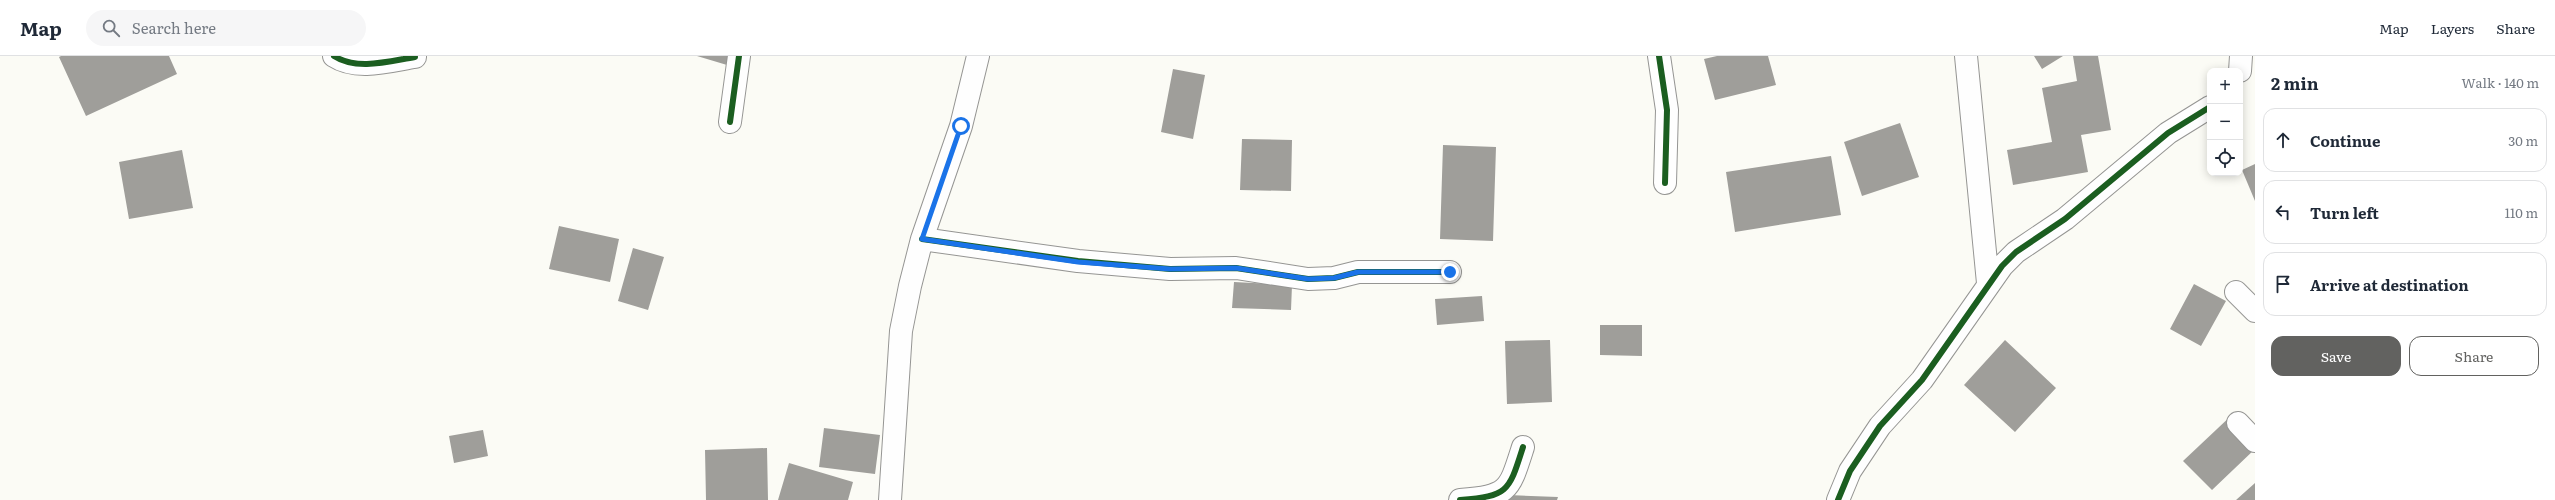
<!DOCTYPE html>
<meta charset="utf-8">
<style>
:root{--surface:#fff;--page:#f6f6f7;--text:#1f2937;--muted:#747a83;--line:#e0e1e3;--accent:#626260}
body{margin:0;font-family:Literata,serif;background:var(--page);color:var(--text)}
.controls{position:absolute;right:12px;top:12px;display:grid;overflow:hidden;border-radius:8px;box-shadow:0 2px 10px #0003}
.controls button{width:36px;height:36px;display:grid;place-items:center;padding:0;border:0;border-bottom:1px solid var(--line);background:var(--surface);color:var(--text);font:20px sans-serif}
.stop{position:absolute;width:12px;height:12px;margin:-9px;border:3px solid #1a73e8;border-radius:50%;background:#fff}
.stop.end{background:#1a73e8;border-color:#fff;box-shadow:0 1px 4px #0008}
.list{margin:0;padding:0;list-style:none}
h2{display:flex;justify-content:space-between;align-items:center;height:52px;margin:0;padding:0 16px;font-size:17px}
h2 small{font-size:13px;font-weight:400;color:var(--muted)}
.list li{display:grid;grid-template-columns:26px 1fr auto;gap:12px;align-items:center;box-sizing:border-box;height:64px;margin:0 8px 8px;padding:0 8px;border:1px solid var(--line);border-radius:12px}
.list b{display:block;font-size:15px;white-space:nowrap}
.list em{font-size:13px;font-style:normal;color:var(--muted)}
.actions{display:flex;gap:8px;padding:12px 16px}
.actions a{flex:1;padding:9px 0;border:1px solid var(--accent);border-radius:12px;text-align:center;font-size:14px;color:var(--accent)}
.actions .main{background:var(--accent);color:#fff}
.icon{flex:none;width:22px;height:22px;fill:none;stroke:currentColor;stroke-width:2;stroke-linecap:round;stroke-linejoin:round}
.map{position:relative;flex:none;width:2255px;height:444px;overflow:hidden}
header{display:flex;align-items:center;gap:24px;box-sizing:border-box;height:56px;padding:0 20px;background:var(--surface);border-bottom:1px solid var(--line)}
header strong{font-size:19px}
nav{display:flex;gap:22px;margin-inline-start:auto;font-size:14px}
.search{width:280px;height:36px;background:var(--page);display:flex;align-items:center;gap:10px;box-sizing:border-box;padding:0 14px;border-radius:22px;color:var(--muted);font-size:15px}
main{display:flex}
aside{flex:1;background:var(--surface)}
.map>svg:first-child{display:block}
.building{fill:#9f9e9a}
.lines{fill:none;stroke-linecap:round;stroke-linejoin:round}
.minor-casing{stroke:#959593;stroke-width:24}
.minor{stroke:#fefefe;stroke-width:22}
.cycleway-casing{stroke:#fff;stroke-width:8}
.cycleway{stroke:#1b5e20;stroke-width:6}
.route{stroke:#1a73e8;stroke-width:5}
</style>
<header>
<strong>Map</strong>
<div class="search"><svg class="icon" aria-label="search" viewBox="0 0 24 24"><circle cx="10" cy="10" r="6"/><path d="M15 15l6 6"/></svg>Search here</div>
<nav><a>Map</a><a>Layers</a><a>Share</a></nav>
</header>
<main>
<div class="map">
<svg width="2255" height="444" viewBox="0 0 2255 444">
<rect width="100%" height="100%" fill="#fbfbf5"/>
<path class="building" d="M61,0h108l8,18 -91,42 -27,-59z
M697,0h43l-3,12z
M1717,0h51l8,29 -61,15 -11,-41z
M2034,0h29l-21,13z
M2073,0h25l13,74 -30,5 7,37 -75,13 -6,-35 45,-8 -10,-54 35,-7z
M1173,13l32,6 -12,64 -32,-7z
M1900,67l19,54 -57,19 -18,-54z
M1242,83l50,1 -1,51 -51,-1z
M1443,89l53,2 -3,94 -53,-2z
M182,94l11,58 -64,11 -10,-57z
M1831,100l10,59 -106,17 -9,-60z
M2255,108v37l-13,-31z
M559,170l60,13 -9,43 -61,-13z
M633,192l31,9 -16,53 -30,-9z
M1234,226l58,3 -1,25 -59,-2z
M2194,228l32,17 -25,45 -31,-17z
M1482,240l2,25 -47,4 -2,-26z
M1600,269h42v31l-42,-1z
M1550,284l2,62 -45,2 -2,-63z
M2005,284l51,48 -41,44 -51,-47z
M2234,357l21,36 -43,41 -29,-29z
M824,372l56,7 -5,39 -56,-7z
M483,374l5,26 -34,7 -5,-27z
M767,392l1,52h-62l-1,-50z
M789,407l64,19 -5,18h-70z
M2255,427v17h-19z
M1508,439l50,2 -1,3h-50z"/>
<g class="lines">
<g class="minor-casing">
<path id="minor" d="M334,0c23,15 56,5 81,1
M1659,0l8,54 -2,73
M1966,0l22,227
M2240,15l1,-15
M730,66l9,-66
M922,183l156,22 92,8 66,-1 72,11 26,-1 24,-6h92
M2236,236l19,19
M2238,367l17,18
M890,444l11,-169 9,-45 12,-47 39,-113 17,-70
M1460,444c49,-4 49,-9 63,-53
M1838,444l12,-29 30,-45 42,-46 80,-114 14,-14 49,-33 103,-86 42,-26"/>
</g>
<use href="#minor" class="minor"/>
<g class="cycleway-casing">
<path id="cycleway" d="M334,0c23,15 56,5 81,1
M1659,0l8,54 -2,73
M730,66l9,-66
M922,183l156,22 92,8 66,-1 72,11 26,-1 24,-6h92
M1460,444c49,-4 49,-9 63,-53
M1838,444l12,-29 30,-45 42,-46 80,-114 14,-14 49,-33 103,-86 42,-26"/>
</g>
<use href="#cycleway" class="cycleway"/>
</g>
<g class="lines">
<path class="route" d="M961,70l-39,113 156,23 92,7 66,-1 72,11 26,-1 24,-6h92"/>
</g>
</svg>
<div class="controls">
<button>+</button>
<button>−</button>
<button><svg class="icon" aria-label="locate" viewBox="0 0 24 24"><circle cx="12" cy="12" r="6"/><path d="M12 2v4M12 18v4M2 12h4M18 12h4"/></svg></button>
</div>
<div class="stop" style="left:961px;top:70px"></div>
<div class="stop end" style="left:1450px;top:216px"></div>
</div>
<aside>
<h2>2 min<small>Walk · 140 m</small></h2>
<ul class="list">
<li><svg class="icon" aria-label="ahead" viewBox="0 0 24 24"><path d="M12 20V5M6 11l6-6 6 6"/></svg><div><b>Continue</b></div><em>30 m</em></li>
<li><svg class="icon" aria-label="left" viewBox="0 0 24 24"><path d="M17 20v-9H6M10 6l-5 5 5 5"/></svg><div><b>Turn left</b></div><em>110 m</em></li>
<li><svg class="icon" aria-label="arrive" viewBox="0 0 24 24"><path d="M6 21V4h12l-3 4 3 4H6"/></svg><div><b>Arrive at destination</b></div></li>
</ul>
<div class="actions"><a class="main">Save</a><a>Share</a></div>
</aside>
</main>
